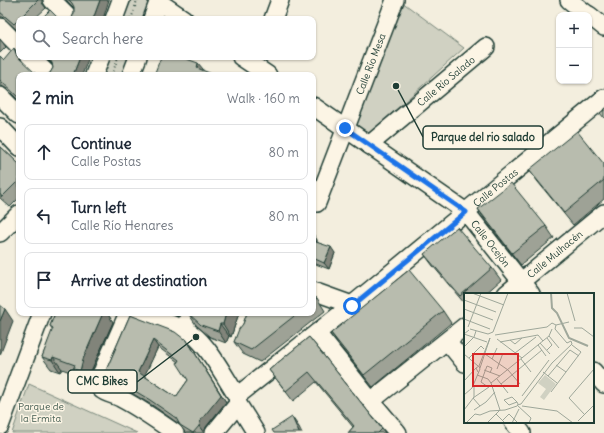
<!DOCTYPE html>
<meta charset="utf-8">
<style>
:root{--surface:#fff;--page:#f6f6f7;--text:#1f2937;--muted:#747a83;--line:#e0e1e3}
body{margin:0;font-family:Delius,sans-serif;background:var(--page);color:var(--text)}
.controls{position:absolute;right:12px;top:12px;display:grid;overflow:hidden;border-radius:8px;box-shadow:0 1px 3px #0004}
.controls button{width:36px;height:36px;display:grid;place-items:center;padding:0;border:0;border-bottom:1px solid var(--line);background:var(--surface);color:var(--text);font:20px sans-serif}
.stop{position:absolute;width:12px;height:12px;margin:-9px;border:3px solid #1a73e8;border-radius:50%;background:#fff}
.stop.end{background:#1a73e8;border-color:#fff;box-shadow:0 1px 4px #0008}
.list{margin:0;padding:0;list-style:none}
h2{display:flex;justify-content:space-between;align-items:center;height:52px;margin:0;padding:0 16px;font-size:17px}
h2 small{font-size:13px;font-weight:400;color:var(--muted)}
.list li{display:grid;grid-template-columns:26px 1fr auto;gap:12px;align-items:center;box-sizing:border-box;height:56px;margin:0 8px 8px;padding:0 8px;border:1px solid var(--line);border-radius:8px}
.list b{display:block;font-size:15px;white-space:nowrap}
.list p{margin:0;font-size:13px;white-space:nowrap;color:var(--muted)}
.list em{font-size:13px;font-style:normal;color:var(--muted)}
.icon{flex:none;width:22px;height:22px;fill:none;stroke:currentColor;stroke-width:2;stroke-linecap:round;stroke-linejoin:round}
.map{position:relative;flex:none;width:604px;height:433px;overflow:hidden}
.search{position:absolute;background:var(--surface);box-shadow:0 1px 3px #0004;left:16px;top:16px;width:300px;height:44px;display:flex;align-items:center;gap:10px;box-sizing:border-box;padding:0 14px;border-radius:8px;color:var(--muted);font-size:15px}
.panel{position:absolute;background:var(--surface);box-shadow:0 1px 3px #0004;left:16px;top:72px;width:300px;height:244px;border-radius:8px}
.map>svg:first-child{display:block}
.green{fill:#d0d1c2;stroke:#78877b}
.lines{fill:none;stroke-linecap:round;stroke-linejoin:round}
.minor-casing{stroke:#1f3d34;stroke-width:20}
.path{stroke:#1f3d34;stroke-width:2;stroke-dasharray:1 3;stroke-linecap:butt}
.minor{stroke:#fcf5e5;stroke-width:17}
.wall{fill:#9ea296;stroke:#1f3d34;fill-rule:evenodd}
.shaded-wall{fill:#81847a;stroke:#1f3d34}
.building{fill:#b8bcae;stroke:#1f3d34;fill-rule:evenodd}
.route{stroke:#1a73e8;stroke-width:5}
.labels{text-anchor:middle;dominant-baseline:central;stroke-width:3;stroke-linejoin:round;paint-order:stroke}
.street-label{font-size:10px;fill:#1f3d34;stroke:#fcf5e5}
.park-label{font-size:10px;fill:#425b50;stroke:#fcf5e5}
.inset-river{fill:none;stroke:#a0a89b;stroke-width:2}
.inset-road{fill:none;stroke:#9ea79a;stroke-width:1}
.view{fill:#d62828;fill-opacity:0.15;stroke:#d62828;stroke-width:2}
.inset-edge{fill:none;stroke:#1f3d34;stroke-width:2}
.leader{fill:none;stroke:#1f3d34;stroke-width:1.5}
.callout-dot{fill:#1f3d34;stroke:#fcf5e5;stroke-width:1.5}
.callout{fill:#fcf5e5;stroke:#1f3d34;stroke-width:1.5}
.callout-label{font-size:11px;text-anchor:middle;font-weight:bold;fill:#1f3d34}
</style>
<div class="map">
<svg width="604" height="433" viewBox="0 0 604 433">
<rect width="100%" height="100%" fill="#f3eede"/>
<filter id="ink" filterUnits="userSpaceOnUse"><feTurbulence type="fractalNoise" baseFrequency=".025" numOctaves="2"/><feDisplacementMap in="SourceGraphic" scale="8" xChannelSelector="R" yChannelSelector="G"/><feConvolveMatrix kernelMatrix="1 2 1 2 8 2 1 2 1" color-interpolation-filters="sRGB"/></filter>
<g filter="url(#ink)">
<path class="green" d="M123,0h28l-7,19h-27z
M402,2l62,46 -95,86 -14,-11z
M105,57h25l-7,18h-25z
M29,384l108,49h-125z"/>
<g class="lines">
<g class="minor-casing">
<g id="minor">
<path d="M52,0l19,19"/>
<path d="M569,0l19,15"/>
<path d="M159,2l25,17"/>
<path d="M589,15l15,12"/>
<path d="M114,19l7,-19"/>
<path d="M152,19l7,-19"/>
<path d="M273,19l7,-19"/>
<path d="M0,27l19,19"/>
<path d="M30,57l19,18"/>
<path d="M241,57l27,18"/>
<path d="M94,75l7,-18"/>
<path d="M131,75l7,-18"/>
<path d="M0,96l19,19"/>
<path id="s1" d="M313,106l153,106 65,82"/>
<path d="M0,127l19,20"/>
<path id="s2" d="M369,145l117,-98"/>
<path id="s3" d="M317,203l78,-203"/>
<path d="M0,233l19,-19"/>
<path d="M313,291l39,14"/>
<path id="s4" d="M506,294l98,-81"/>
<path d="M128,313l-25,57c-3,5 -8,15 -1,20 5,4 14,5 20,9 19,10 36,22 53,34"/>
<path d="M141,313c15,6 37,12 51,21 16,11 34,45 45,62l1,8 18,29"/>
<path d="M184,330l6,-17"/>
<path d="M317,333l54,68 27,32"/>
<path d="M447,341l18,22"/>
<path d="M593,371l11,13"/>
<path id="s5" d="M237,396l115,-91 252,-207"/>
<path d="M371,401l94,-75"/>
<path d="M513,422l9,11"/>
<path d="M0,426l42,-113"/>
<path d="M214,433l24,-29"/>
</g>
</g>
<path class="path" d="M135,7l2,-7
M131,19l3,-8
M112,75l6,-18"/>
<use href="#minor" class="minor"/>
</g>
<path class="wall" d="M0,0h42v3l4,5 -12,11h-15v13l-16,-15h-3z
M66,0h43l-37,18 2,-5v-5z
M0,39l6,8 -6,6z
M0,56l4,4 16,-3 1,3 -2,15v26l-12,-12 -7,-4z
M45,57h44l-39,16 3,-5 -1,-4z
M0,146l19,18v34l-9,9 -10,-9z
M604,164v35l-31,26 -35,-43 -9,-12z
M478,209l68,17 8,12 -33,27 -35,-44z
M313,234l4,6v2l18,11 -6,16 -16,-6z
M424,254l68,14 9,12 -16,14h-20v10l-32,-38z
M313,297l4,1 8,13 -65,51 -17,-8 -9,-12 9,-18 4,-11h66z
M443,311l8,12 -78,64 -34,-42 -8,-12z
M55,313h52l6,9 -22,49 -2,12 -7,-2 -4,-6 -16,-6 -2,3 -9,-3 -9,-12 11,-27 -3,-4z
M170,313h10l-2,3z
M188,313h51l-8,24 -2,-1 -3,7 -16,-6 -14,-12z
M130,315l54,24h2l40,63 -20,25 -2,6h-18l-1,-1 -6,-8 -24,-17 -30,-18 -16,-7 -5,-7zM158,347l20,15 10,18 -12,17 -32,-21z
M309,337l73,92 3,4h-37l5,-6 -37,-45 -23,19 -16,-21 -8,-10z"/>
<path class="shaded-wall" d="M100,0h9l-6,19h-10z
M14,48l5,7v2h1l3,7 -6,-8z
M80,57h9l-7,18h-9z
M198,63l5,6 -2,5 -4,-6z
M313,234l4,6 -2,6 -2,-3z
M331,247l4,6 -6,16 -5,-6z
M5,309l8,12 -13,34v-34z
M103,313h4l6,9 -22,49 -2,12 -9,-12 3,-12z
M176,313h4l-2,3z
M226,313h13l-8,24 -8,-13z
M220,324l9,12 -3,7 -8,-12z
M186,339l40,63 -20,25 -2,6 -5,-7z
M153,340l5,7 -15,32 -5,-7z
M53,357l9,12 -2,3 -8,-12z
M292,417l7,10 3,6h-3z"/>
<path class="building" d="M0,0h38l-24,24 -14,-12z
M69,0h31l-7,19h-24l3,-1 2,-5v-6l-2,-4z
M50,10l8,8 3,1h-20z
M14,48l3,8 19,18 3,1h-20v23l-19,-18v-24l4,4z
M48,57h32l-7,18h-26l3,-2 3,-5 -1,-5z
M161,57h20l17,6 -1,5 15,6v1h-58z
M604,110v8l-4,-5z
M577,131l27,33v16l-40,33 -35,-43z
M0,146l19,18v16l-17,17 -2,-3z
M511,183l35,43 -34,27 -34,-44z
M457,227l35,41 -32,28 -36,-42z
M313,241l18,6 -7,16 -11,-5z
M409,270l34,41 -79,64 -33,-42z
M313,297l4,1 -4,4z
M0,305l5,4 -5,12z
M55,313h48l-20,46 -3,12 -7,-2 2,-4 -22,-8 -1,3 -10,-3 11,-29 -3,-2z
M188,313h38l-3,11h-3l-2,7 -17,-6z
M247,313h51l-47,37 -17,-8 5,-13 4,-5z
M130,315l45,17 9,7v-1l2,1 35,56 -20,25 -2,6 -6,7 -13,-8 -4,-7 -26,-18 -30,-18 -16,-7zM153,340l26,20 -2,3 11,17 -12,17 -38,-25z
M309,337l73,92 -4,4h-30l6,-7 -45,-54 -23,19 -17,-21z
M292,417l7,16h-25l-2,-3z"/>
</g>
<g class="lines" filter="url(#ink)">
<path class="route" d="M345,128l121,84 -114,94"/>
</g>
<g class="labels">
<g class="street-label">
<text stroke="none"><textPath href="#s3" startOffset="149">Calle Río Mesa</textPath></text>
<text stroke="none"><textPath href="#s2" startOffset="100">Calle Río Salado</textPath></text>
<text stroke="none"><textPath href="#s5" startOffset="332">Calle Postas</textPath></text>
<text stroke="none"><textPath href="#s1" startOffset="226">Calle Ocejón</textPath></text>
<text stroke="none"><textPath href="#s4" startOffset="63">Calle Mulhacén</textPath></text>
</g>
<g class="park-label">
<text x="41" y="406">Parque de<tspan x="41" dy="12">la Ermita</tspan></text>
</g>
</g>
<g transform="translate(464 293)">
<rect width="130" height="130" fill="#f3eede"/>
<path d="M81,82l11,9 -12,16 -4,-3 6,-8 -8,-6z" fill="#d0d1c2"/>
<path class="inset-river" d="M87,0l1,15 5,5 12,25 19,8"/>
<path class="inset-road" d="M8,0l32,12M103,0l8,28M0,7l32,12M0,16l29,11M0,26l26,10M92,32l13,-3M4,34l13,-34M110,35h8l12,9M6,36l18,5 5,-2 15,-39M91,36l12,14M5,37l-5,4 23,8M31,42l52,-8 5,-4 4,2 -1,4M85,43l10,12M33,46l25,19M46,47l5,4 7,-6M36,49l38,-7 5,6M76,50l10,11M74,52l8,11M0,54l10,-10 2,-6M83,57l5,-5 -5,-7M51,60l21,-16M0,61l14,12M21,61l23,16 12,14M5,65l12,-12 3,3M28,66l5,-11M57,66l10,13M92,72l10,7M15,73l11,-28M16,75l10,-30M33,76l6,-16M20,77l16,6M79,79l14,11M13,82l11,4 3,4 9,27M84,83l22,-26 9,6M33,86l11,14M0,88l12,-13M27,90l58,-47 3,-7M37,91l41,-34M24,94l-7,-5 6,-16 5,2 -2,5M87,99l30,-40 -9,-7M0,102l8,-7 8,-19 -1,-3 -3,2 2,4M58,103l27,-36M53,109l-8,3 -5,-5 8,-3 5,5 1,2M16,113l-7,-8 16,-11M58,113l35,5 16,12M0,117l10,-13v-10M10,117l12,-8 9,-10M11,121l5,1 10,-4 15,-1 12,-4M32,121l9,9M121,122l-16,-17 25,-29M38,128l7,-7 9,9M114,128l16,-16M2,130l9,-9M23,130l13,-13M48,130l7,-14M65,130l2,-5 -14,-13 4,-1 31,-41 20,-19 -1,-3 -4,2"/>
<path class="view" d="M9,61h45v32h-45z"/>
<rect width="130" height="130" class="inset-edge"/>
</g>
<path class="leader" d="M396 86L423 137M196 337L137 382"/>
<g class="callout-dot">
<circle cx="396" cy="86" r="4"/>
<circle cx="196" cy="337" r="4"/>
</g>
<g class="callout">
<rect x="423" y="126" width="120" height="23" rx="4"/>
<rect x="68" y="370" width="69" height="23" rx="4"/>
</g>
<g class="callout-label">
<text x="483" y="141">Parque del rio salado</text>
<text x="102" y="385">CMC Bikes</text>
</g>
</svg>
<div class="controls">
<button>+</button>
<button>−</button>
</div>
<div class="stop" style="left:352px;top:306px"></div>
<div class="stop end" style="left:345px;top:128px"></div>
<div class="search"><svg class="icon" aria-label="search" viewBox="0 0 24 24"><circle cx="10" cy="10" r="6"/><path d="M15 15l6 6"/></svg>Search here</div>
<section class="panel">
<h2>2 min<small>Walk · 160 m</small></h2>
<ul class="list">
<li><svg class="icon" aria-label="ahead" viewBox="0 0 24 24"><path d="M12 20V5M6 11l6-6 6 6"/></svg><div><b>Continue</b><p>Calle Postas</p></div><em>80 m</em></li>
<li><svg class="icon" aria-label="left" viewBox="0 0 24 24"><path d="M17 20v-9H6M10 6l-5 5 5 5"/></svg><div><b>Turn left</b><p>Calle Río Henares</p></div><em>80 m</em></li>
<li><svg class="icon" aria-label="arrive" viewBox="0 0 24 24"><path d="M6 21V4h12l-3 4 3 4H6"/></svg><div><b>Arrive at destination</b></div></li>
</ul>
</section>
</div>
